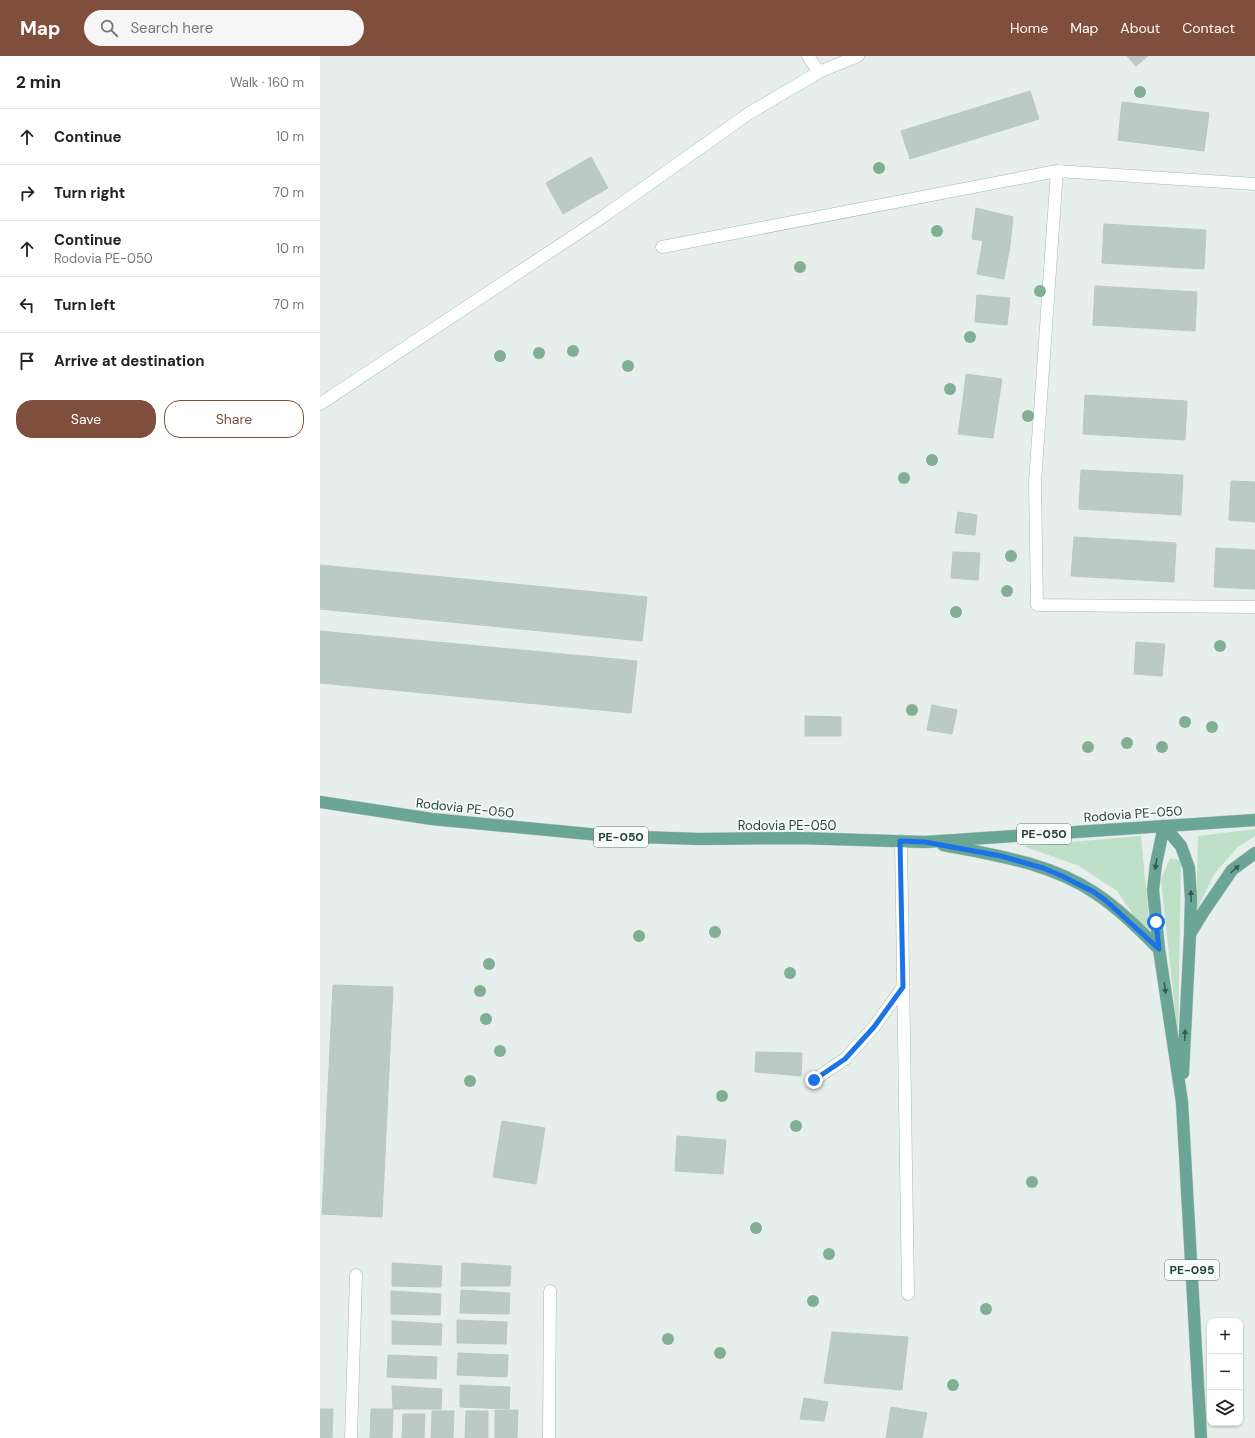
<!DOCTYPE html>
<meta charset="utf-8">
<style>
:root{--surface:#fff;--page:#f6f6f6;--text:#222;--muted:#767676;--line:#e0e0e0;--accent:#804e3d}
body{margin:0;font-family:"DM Sans",sans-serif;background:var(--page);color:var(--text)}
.controls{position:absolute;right:12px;bottom:12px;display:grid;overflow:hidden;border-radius:8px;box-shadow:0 1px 3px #0004}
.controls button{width:36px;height:36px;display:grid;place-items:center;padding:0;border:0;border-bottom:1px solid var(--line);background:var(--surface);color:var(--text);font:20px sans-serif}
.stop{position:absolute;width:12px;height:12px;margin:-9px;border:3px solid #1a73e8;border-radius:50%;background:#fff}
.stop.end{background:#1a73e8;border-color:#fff;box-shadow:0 1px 4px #0008}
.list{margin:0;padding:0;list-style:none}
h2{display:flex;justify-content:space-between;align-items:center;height:52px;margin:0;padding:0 16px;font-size:17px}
h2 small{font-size:13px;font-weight:400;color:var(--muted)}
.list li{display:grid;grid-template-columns:26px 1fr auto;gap:12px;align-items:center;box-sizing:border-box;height:56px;padding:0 16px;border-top:1px solid var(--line)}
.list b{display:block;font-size:15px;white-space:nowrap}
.list p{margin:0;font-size:13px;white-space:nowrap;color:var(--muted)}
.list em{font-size:13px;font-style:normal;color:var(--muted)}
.actions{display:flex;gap:8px;padding:12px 16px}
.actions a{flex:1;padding:9px 0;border:1px solid var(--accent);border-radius:16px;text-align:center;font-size:14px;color:var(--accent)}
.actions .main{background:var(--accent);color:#fff}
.icon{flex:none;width:22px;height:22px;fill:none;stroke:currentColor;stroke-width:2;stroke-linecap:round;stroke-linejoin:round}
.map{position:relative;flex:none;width:935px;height:1382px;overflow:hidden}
header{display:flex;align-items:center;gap:24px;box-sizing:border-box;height:56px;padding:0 20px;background:var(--accent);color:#fff}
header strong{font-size:19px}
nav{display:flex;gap:22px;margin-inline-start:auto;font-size:14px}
.search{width:280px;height:36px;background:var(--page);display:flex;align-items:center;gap:10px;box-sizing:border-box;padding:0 14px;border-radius:22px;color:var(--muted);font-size:15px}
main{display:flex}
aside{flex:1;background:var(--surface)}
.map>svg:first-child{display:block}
.green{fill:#bfe0c8}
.building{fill:#bbcac4;stroke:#b8c9c2}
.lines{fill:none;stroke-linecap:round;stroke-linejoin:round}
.minor-casing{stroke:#a8b8b2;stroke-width:13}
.major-casing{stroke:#c2cac8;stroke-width:13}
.minor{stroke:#fff;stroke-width:12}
.major{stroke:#6aa596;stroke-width:12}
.tree{fill:#80af93}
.oneway{fill:#365b51}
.route{stroke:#1a73e8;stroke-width:5}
.labels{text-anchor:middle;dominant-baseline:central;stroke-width:3.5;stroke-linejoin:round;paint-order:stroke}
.shield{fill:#f7fbf9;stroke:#637a73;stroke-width:1}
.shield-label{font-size:12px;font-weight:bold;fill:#24423a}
.street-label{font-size:13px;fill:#24423a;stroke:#f7fbf9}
</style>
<header>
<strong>Map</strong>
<div class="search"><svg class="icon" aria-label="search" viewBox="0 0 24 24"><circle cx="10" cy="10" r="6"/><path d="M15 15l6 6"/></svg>Search here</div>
<nav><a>Home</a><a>Map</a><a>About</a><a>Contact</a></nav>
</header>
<main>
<aside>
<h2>2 min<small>Walk · 160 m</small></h2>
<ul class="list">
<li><svg class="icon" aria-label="ahead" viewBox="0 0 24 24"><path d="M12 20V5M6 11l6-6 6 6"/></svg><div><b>Continue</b></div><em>10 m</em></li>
<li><svg class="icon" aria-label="right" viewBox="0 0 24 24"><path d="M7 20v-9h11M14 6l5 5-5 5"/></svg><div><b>Turn right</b></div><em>70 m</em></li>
<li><svg class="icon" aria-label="ahead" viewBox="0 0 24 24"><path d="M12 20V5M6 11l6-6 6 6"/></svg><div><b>Continue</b><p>Rodovia PE-050</p></div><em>10 m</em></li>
<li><svg class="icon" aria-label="left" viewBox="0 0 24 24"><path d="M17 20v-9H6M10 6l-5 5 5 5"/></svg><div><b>Turn left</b></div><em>70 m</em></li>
<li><svg class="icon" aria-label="arrive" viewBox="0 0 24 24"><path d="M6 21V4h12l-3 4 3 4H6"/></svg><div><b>Arrive at destination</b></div></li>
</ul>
<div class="actions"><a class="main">Save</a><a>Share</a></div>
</aside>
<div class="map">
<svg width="935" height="1382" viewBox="0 0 935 1382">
<rect width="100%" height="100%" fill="#e6efeb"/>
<path class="green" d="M935,773v7l-17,11 -23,26 -19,38 2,-75z
M821,780l10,105 -34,-50 -38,-25 -56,-20z
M850,802l11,2 -3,179 -17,-159z"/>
<path class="building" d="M807,0h21l-12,10z
M710,35l9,28 -129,40 -9,-28z
M802,46l87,11 -5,38 -86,-11z
M271,101l17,31 -45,26 -17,-31z
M656,152l37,9 -3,28 -38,-6z
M784,168l102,6 -2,39 -102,-6z
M663,184l27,5 -6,34 -27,-5z
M775,230l102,6 -2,39 -102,-6z
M657,239l33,3 -3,27 -32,-3z
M646,318l36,5 -4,26 -35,-5z
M765,339l102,6 -2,39 -102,-6z
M643,344l35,5 -5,33 -35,-4z
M761,414l102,5 -2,40 -102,-6z
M911,425l24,1v40l-26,-2z
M638,456l19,3 -2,20 -20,-2z
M754,481l102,6 -2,39 -103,-6z
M896,492l39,2v39l-41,-2z
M633,496l27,1 -2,27 -27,-2z
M0,509l327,32 -5,44 -322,-32z
M0,575l317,30 -6,52 -311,-30z
M816,586l29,2 -3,32 -28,-2z
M612,649l25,5 -5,24 -25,-4z
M485,660l36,1v19h-36z
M13,929l60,2 -11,230 -60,-3z
M436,996l46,1 -1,23 -46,-4z
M182,1065l43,7 -9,56 -43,-7z
M357,1080l49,4 -3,34 -48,-3z
M72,1207l50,3 -1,21 -49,-1z
M142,1207l49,3 -1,20h-49z
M141,1234l49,3 -1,21 -49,-1z
M71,1235l50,3 -1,21 -49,-1z
M137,1264l50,2 -1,22 -49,-1z
M72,1265l50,3 -1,21 -49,-1z
M512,1276l76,5 -6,53 -78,-7z
M138,1297l50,2 -1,22 -50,-2z
M68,1299l49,2 -1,22 -49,-2z
M140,1329l50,2 -1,22 -49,-2z
M72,1330l50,3 -1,20h-48z
M484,1342l24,4 -4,19 -24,-2z
M571,1351l36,6 -5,25h-36z
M0,1353h13l-1,29h-12z
M51,1353h22l-1,29h-22z
M175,1354h23l-1,28h-22z
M112,1355h22l-1,27h-22z
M146,1355h22v27h-23z
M83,1358h22l-1,24h-22z"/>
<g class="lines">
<g class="minor-casing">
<path id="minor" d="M488,0l11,16
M737,115l-22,311 2,123 218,2
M342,191l395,-76 198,13
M0,348l284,-188 144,-102 71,-42 39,-16
M581,785l7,453
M494,1024l31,-21 29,-32 29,-40
M31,1382l5,-163
M229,1382l1,-147"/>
</g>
<g class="major-casing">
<path id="major" d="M0,746l112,17 178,17 90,3 99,-1 126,4 330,-22
M844,770l-8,38 -3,26 6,59 23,153 19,336
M844,770l17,20 8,22 2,31 -1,36 -7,138
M623,789c52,10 107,18 152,48 23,15 45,37 64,56
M870,878l14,-23 28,-41 23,-17"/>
</g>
<use href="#minor" class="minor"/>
<use href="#major" class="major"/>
</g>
<g class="tree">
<circle cx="820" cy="36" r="6"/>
<circle cx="559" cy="112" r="6"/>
<circle cx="617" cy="175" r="6"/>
<circle cx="480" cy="211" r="6"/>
<circle cx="720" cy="235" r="6"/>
<circle cx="650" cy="281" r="6"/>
<circle cx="253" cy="295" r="6"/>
<circle cx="219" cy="297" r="6"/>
<circle cx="180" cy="300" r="6"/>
<circle cx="308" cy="310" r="6"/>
<circle cx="630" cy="333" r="6"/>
<circle cx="708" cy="360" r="6"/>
<circle cx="612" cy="404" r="6"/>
<circle cx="584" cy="422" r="6"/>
<circle cx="691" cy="500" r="6"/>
<circle cx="687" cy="535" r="6"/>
<circle cx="636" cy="556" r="6"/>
<circle cx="900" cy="590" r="6"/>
<circle cx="592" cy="654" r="6"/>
<circle cx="865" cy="666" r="6"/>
<circle cx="892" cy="671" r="6"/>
<circle cx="807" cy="687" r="6"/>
<circle cx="768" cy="691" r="6"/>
<circle cx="842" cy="691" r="6"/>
<circle cx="395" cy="876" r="6"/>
<circle cx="319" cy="880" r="6"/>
<circle cx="169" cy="908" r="6"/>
<circle cx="470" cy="917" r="6"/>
<circle cx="160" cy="935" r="6"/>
<circle cx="166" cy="963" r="6"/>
<circle cx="180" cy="995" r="6"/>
<circle cx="150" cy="1025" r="6"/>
<circle cx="402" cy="1040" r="6"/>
<circle cx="476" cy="1070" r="6"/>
<circle cx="712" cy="1126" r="6"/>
<circle cx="436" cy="1172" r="6"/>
<circle cx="509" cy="1198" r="6"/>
<circle cx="493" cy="1245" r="6"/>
<circle cx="666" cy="1253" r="6"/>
<circle cx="348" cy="1283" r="6"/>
<circle cx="400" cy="1297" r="6"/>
<circle cx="633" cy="1329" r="6"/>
</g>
<defs><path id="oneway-solid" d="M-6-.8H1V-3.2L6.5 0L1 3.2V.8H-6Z"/></defs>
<g class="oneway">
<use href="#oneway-solid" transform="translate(836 808) rotate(99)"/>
<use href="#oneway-solid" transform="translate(915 813) rotate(-42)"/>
<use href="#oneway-solid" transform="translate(871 840) rotate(-91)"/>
<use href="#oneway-solid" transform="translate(845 932) rotate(82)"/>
<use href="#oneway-solid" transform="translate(865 979) rotate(-87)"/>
</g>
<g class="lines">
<path class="route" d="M494,1024l31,-21 29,-32 29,-40 -3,-146 25,1 76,14 42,12 19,8 32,16 11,8 54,49 -3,-27"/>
</g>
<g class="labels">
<g class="shield">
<rect x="697" y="768" width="54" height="20" rx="3"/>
<rect x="274" y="771" width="54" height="20" rx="3"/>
<rect x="845" y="1204" width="54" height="20" rx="3"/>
</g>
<g class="shield-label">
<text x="724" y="778">PE-050</text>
<text x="301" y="781">PE-050</text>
<text x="872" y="1214">PE-095</text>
</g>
<g class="street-label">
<text transform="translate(145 752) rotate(6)">Rodovia PE-050</text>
<text transform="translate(813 758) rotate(-4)">Rodovia PE-050</text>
<text x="467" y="769">Rodovia PE-050</text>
</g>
</g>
</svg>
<div class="controls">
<button>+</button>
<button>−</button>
<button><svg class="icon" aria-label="layers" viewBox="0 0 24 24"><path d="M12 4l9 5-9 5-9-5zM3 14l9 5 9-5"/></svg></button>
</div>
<div class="stop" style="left:836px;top:866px"></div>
<div class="stop end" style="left:494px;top:1024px"></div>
</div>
</main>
